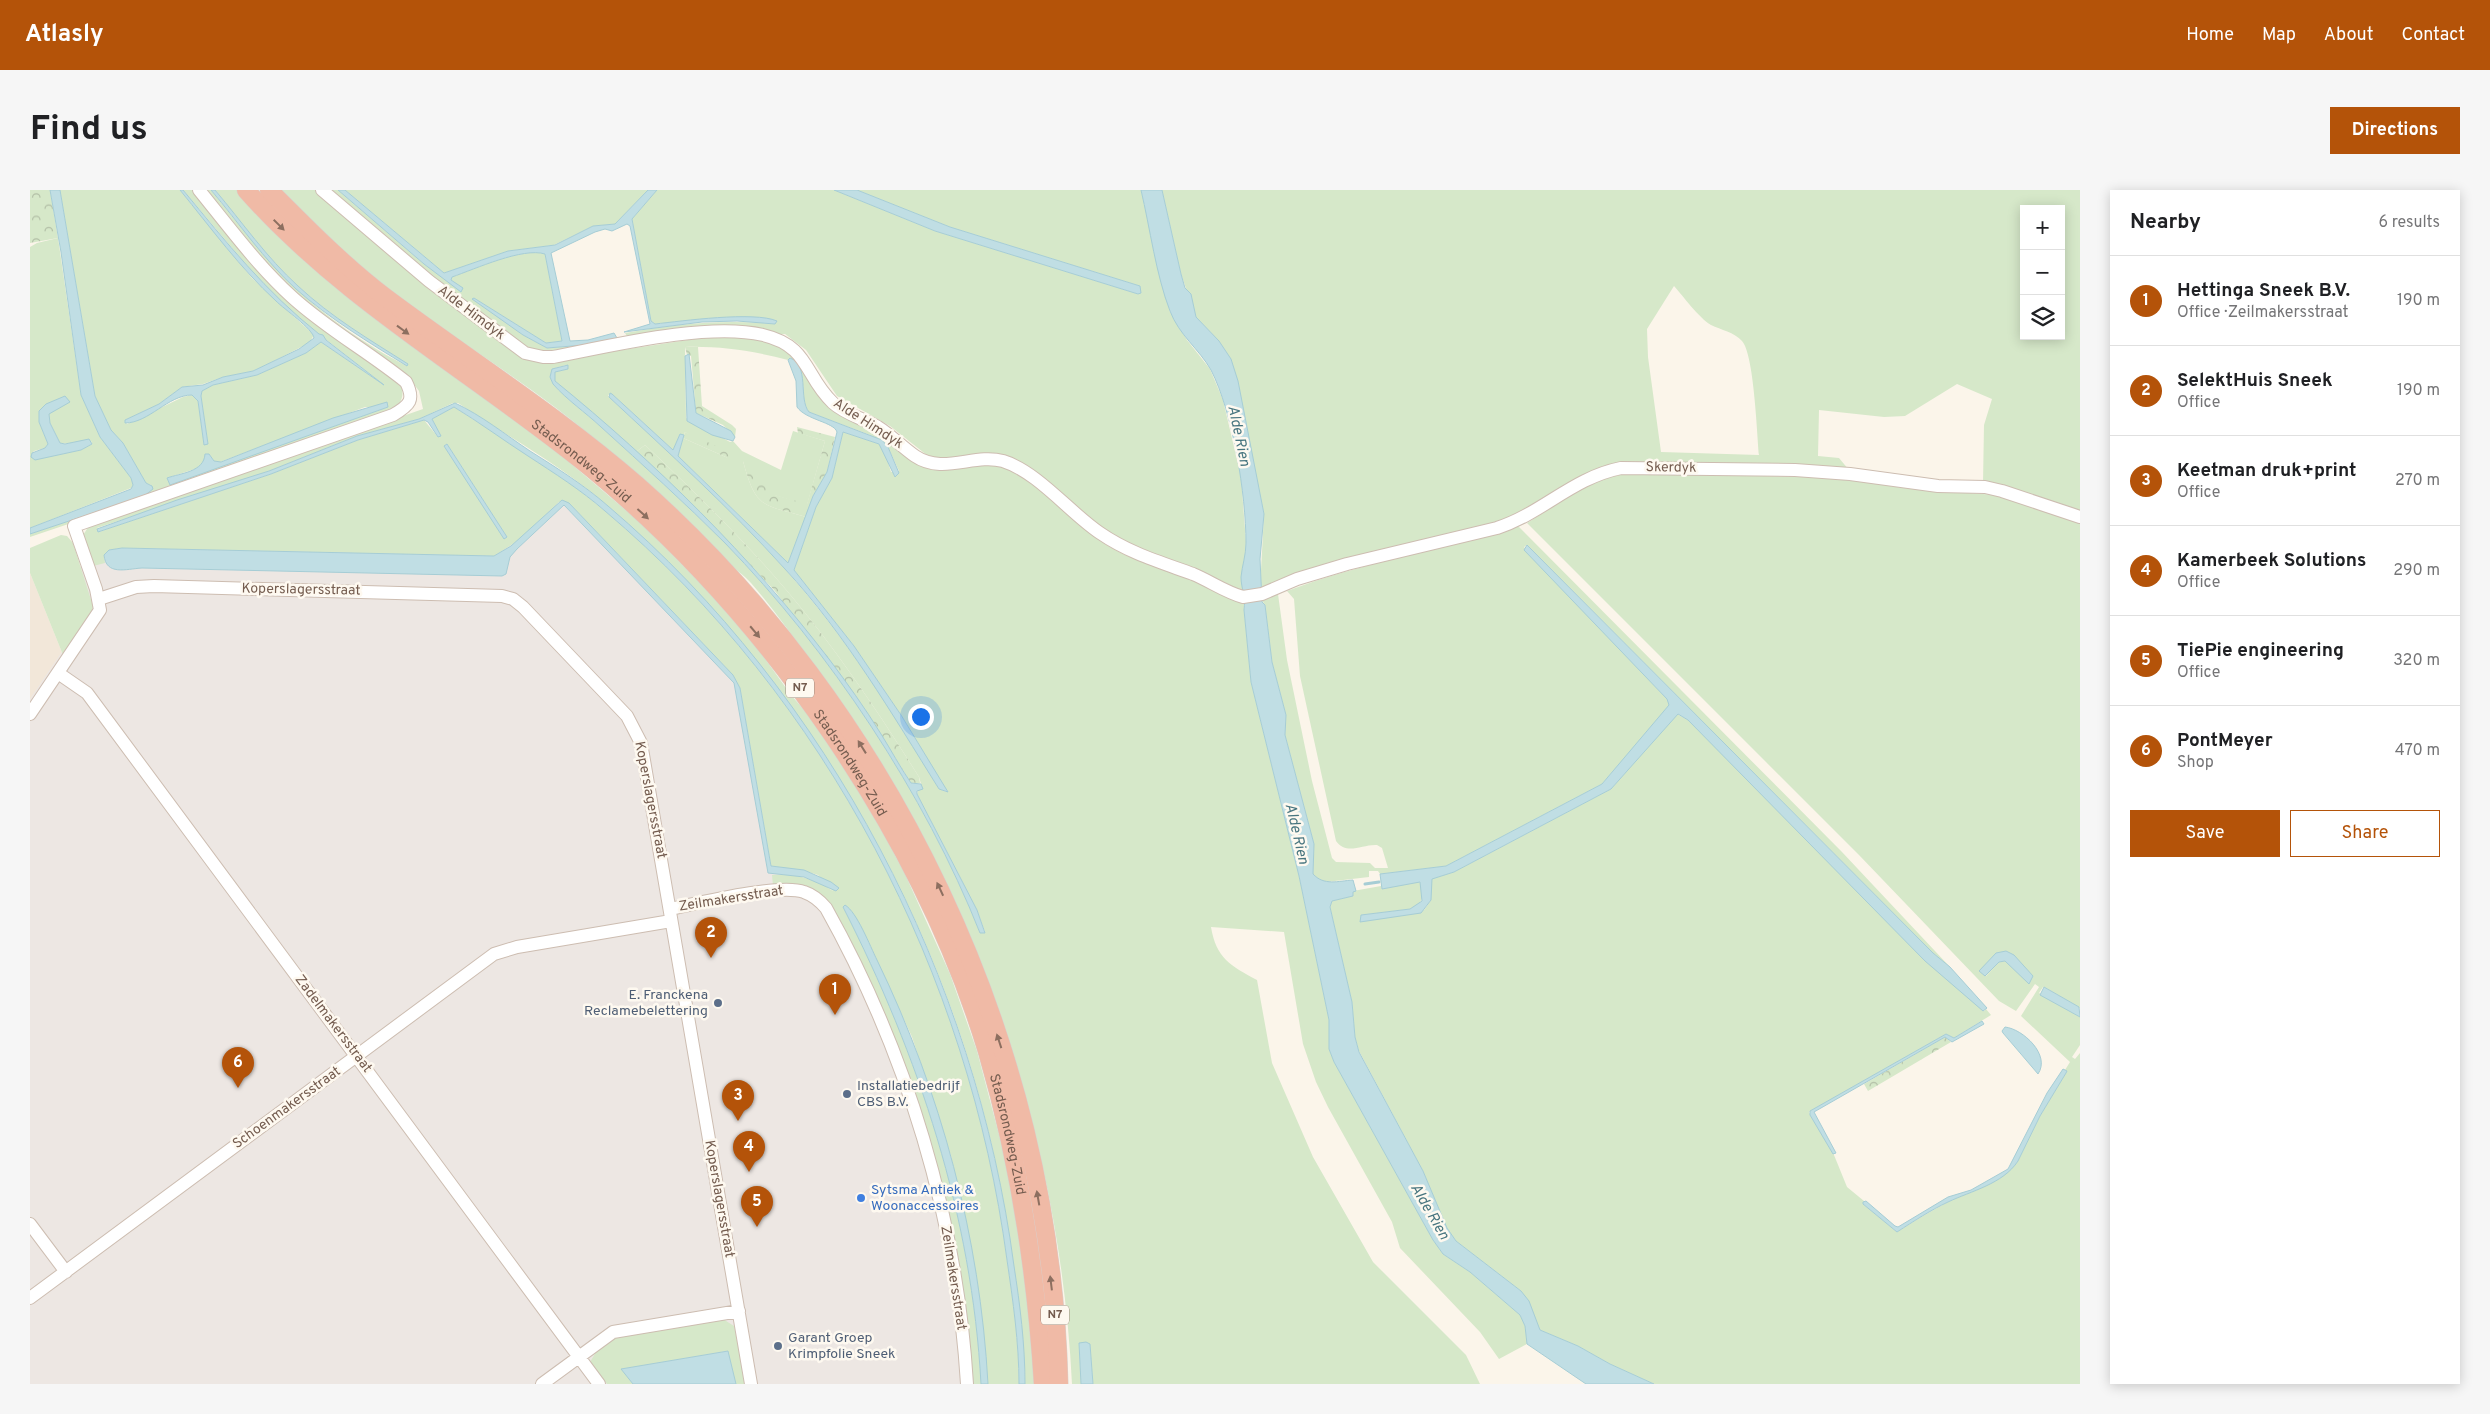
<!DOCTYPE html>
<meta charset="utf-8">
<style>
:root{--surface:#fff;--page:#f6f6f6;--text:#202124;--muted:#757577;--line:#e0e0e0;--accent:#b45309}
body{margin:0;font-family:Overpass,sans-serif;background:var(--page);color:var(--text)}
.controls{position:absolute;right:15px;top:15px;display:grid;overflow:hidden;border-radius:0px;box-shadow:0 2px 12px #0003}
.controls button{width:45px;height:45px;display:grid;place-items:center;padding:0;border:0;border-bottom:1px solid var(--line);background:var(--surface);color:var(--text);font:25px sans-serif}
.you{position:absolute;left:890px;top:526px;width:18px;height:18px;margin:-12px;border:4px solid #fff;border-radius:50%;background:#1a73e8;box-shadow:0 0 0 8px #1a73e833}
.badge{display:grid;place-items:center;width:32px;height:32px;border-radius:50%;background:var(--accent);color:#fff;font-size:16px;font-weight:700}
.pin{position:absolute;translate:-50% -41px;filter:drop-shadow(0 1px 2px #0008)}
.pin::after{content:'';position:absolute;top:26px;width:18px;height:15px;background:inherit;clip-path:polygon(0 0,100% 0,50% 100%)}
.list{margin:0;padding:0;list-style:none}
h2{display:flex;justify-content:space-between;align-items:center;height:65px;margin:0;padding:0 20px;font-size:21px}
h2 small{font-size:16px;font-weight:400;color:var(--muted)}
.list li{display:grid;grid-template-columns:32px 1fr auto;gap:15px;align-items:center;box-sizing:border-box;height:90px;padding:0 20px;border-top:1px solid var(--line)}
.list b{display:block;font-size:19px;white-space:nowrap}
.list p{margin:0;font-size:16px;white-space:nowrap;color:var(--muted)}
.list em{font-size:16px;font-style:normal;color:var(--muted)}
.actions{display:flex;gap:10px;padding:15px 20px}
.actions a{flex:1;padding:11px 0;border:1px solid var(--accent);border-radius:0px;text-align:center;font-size:18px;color:var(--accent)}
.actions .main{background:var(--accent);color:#fff}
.icon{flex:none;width:28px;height:28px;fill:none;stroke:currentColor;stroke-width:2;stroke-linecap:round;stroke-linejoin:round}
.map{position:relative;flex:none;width:2050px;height:1194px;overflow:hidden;border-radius:0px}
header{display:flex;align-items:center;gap:30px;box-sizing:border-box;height:70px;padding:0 25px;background:var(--accent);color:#fff}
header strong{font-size:24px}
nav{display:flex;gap:28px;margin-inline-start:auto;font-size:18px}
.intro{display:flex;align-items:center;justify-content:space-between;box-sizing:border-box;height:120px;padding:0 30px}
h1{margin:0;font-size:35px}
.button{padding:12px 22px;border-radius:0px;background:var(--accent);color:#fff;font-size:18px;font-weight:700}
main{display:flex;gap:30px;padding:0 30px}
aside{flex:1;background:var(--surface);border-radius:0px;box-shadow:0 2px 12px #0003}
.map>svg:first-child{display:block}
.residential{fill:#f2e7d9}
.industrial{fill:#ede7e3}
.green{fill:#d6e8c9;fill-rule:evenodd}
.forest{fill:url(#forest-crowns)}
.water{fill:#c0dee4;stroke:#a6cdd5}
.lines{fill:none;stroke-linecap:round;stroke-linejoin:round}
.stream{stroke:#a6cdd5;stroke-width:3}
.minor-casing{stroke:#cdbdb1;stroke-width:14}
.highway-casing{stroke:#d8d1ce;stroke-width:19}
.minor{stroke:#fff;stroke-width:12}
.highway{stroke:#f0baa6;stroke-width:18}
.oneway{fill:#8d6f60}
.service-dot{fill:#5c6f8a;stroke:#fef9f0;stroke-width:2}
.shop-dot{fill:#3f7fe0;stroke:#fef9f0;stroke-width:2}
.labels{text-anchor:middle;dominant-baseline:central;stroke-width:5;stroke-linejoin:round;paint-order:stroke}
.shield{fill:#fef9f0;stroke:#9d8b7f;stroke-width:1}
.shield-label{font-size:12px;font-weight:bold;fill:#745c4f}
.street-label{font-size:14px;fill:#745c4f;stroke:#fef9f0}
.service-label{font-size:14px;fill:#4e5e75;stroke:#fef9f0;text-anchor:start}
.shop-label{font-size:14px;fill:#366cbe;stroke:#fef9f0;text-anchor:start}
.water-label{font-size:15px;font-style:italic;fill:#47757f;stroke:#fef9f0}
</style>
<header>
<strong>Atlasly</strong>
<nav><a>Home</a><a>Map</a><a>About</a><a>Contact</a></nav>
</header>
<div class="intro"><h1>Find us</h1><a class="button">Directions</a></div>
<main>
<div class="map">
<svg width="2050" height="1194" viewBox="0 0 2050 1194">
<defs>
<pattern id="forest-crowns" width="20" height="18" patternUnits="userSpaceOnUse" patternTransform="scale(1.25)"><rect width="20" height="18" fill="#d6e8c9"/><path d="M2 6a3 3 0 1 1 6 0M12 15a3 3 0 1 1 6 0" fill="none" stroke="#b2bfa6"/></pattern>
</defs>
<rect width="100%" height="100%" fill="#fbf5ea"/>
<path class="residential" d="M0,383l33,82 -33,45z"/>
<path class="industrial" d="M533,313l172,180 34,183 26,6 101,139 88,373h-954v-685l39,-58 -25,-65 66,-17z"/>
<path class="green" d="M30,0h120l72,88 62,57 -5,8 -35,18 -21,10 -30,6 -20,7 -21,3 -23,17 -34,16 2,4 56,-27 9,-2 6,6 6,43h4l-7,-48 1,-5 11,-6 44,-10 49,-22 15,-11 63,43 -92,-72 -22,-20 -87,-103h11l50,62 156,131c5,11 2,18 -5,27l-158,57 -207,70v-3l38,-13 83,-36 -5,-2 -23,-40 -12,-13 -16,-34zM335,217h23l-218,77 -3,-6 34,-11 8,-13 5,7 6,1z
M174,0h7c27,33 52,67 83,96 30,30 75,61 113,80 -37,-26 -76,-49 -109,-80 -31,-28 -56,-63 -83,-96h22l43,44 109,95 160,116 93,79 79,80 35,42 35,49 21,24 60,93 33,62 45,100 27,77 35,133 17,120 6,80h-10c0,-31 -5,-63 -9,-95 -31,-299 -180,-584 -407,-782 -45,-40 -101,-70 -151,-104h-5l-34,16 -62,17 -88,35 -172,57 2,4 20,-7 152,-51 87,-34 66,-20 14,17 2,-2 -8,-16 22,-12c51,33 105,65 151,104 222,187 364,464 402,749 6,41 12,83 12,124h-31l-11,-104 -26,-124 -39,-119 -47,-102 -22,-28c76,149 129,309 138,477h-9l-40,-231 -102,-248 -57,-19 -1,-11c24,-1 41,3 61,16l-15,-16 -13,-4 -34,-5 -31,-178 -7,-13 -164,-172 -10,-1 -40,38 -25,16 -372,-8 -13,2 -5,5 1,8 -12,3 -10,-31 6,-9 334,-117 -4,-18 -6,-8 -80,-58 -54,-46zM417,254l60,93 -1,1 -62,-92z
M248,0h38l197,160 63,7 125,-19 44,-1 25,4 21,11 23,35 92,68 92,10c41,16 70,55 107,79 28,18 58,23 88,36 18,7 31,21 52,21l-1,9 7,72 48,194 30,144v29l5,13 99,178 10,14 27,18 50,43 5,11 2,18 -28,15 -19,-27 -80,-84 -8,-26 -64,-115 -12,-25 -13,-38 -19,-112 -73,-5c5,31 20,39 46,53l15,83 41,94 60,105 93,93 14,29h-387l-3,-39 -11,-2 2,41h-9c-13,-263 -107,-520 -266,-730 -18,-24 -35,-48 -55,-71 -7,-8 -15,-13 -23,-20 -18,-17 -34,-36 -52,-53 -24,-23 -49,-44 -74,-65 -64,-56 -138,-99 -207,-150 -42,-31 -79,-69 -117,-105zM655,157c35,-1 69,4 103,13l2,-2c21,17 8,41 19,54l61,23 18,12 11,24 -8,1 -6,-19 -6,-9 -36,-12 -11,46 -16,29 -22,63 60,76 47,69 46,77 -8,-3c-45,-76 -94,-153 -154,-220 -54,-61 -116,-116 -176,-172l-1,-2 4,-1 61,56 7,-16 4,1 1,-3 43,26 -45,-20 -5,18 110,107 18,-46c-44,-13 -50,-8 -63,-56l31,34 33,10 18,-64 -32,-10 -12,39 -39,-19 -9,-10 -3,1 -44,-24zM536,175l2,4 -13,3v9l81,71 9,-7c50,47 99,95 143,147 49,58 91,121 131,185l2,7 -4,10 60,116 8,22 -5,1c-55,-139 -151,-283 -255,-390 -40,-40 -82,-78 -124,-116 -16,-15 -34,-27 -48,-43l-3,-7 2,-8z
M299,0h9l86,74 37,27 1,-3 -11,-8 1,-3c23,-8 71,-30 93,-23l17,87 -16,2 -72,-45 49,37 24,13 38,-3 -32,8 -21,-2 -70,-49z
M315,0h303l-33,34 -22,2 -39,19 -46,6 -64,22z
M627,0h177l101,41 203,63 2,-8 -190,-59 -93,-37h284l29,122 17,28 23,29 13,31 18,77 5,65 -1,19 -3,13 2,18 -134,-57 -79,-64 -103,-15 -38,-30 -53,-30 -31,-46 -21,-16 -158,2 -2,-3c50,-9 98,-14 150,-9l1,-4 -55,-2 -66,6 -4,-3 -19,-102z
M1132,0h918v322l-97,-29 1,-58 8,-26 -35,-15 -52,32 -21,1 -65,-7 -1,46 21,2 10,12 -225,-6 -104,51 -260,74 4,-75 -33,-155 -12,-18 -23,-24 -15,-43zM1994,19h37v127h-37zM1644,96c9,10 25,32 37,39 10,5 23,7 31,16 12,13 15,92 17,114l-98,-3 -13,-95 -1,-28z
M28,48l23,157 19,42 31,41 2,7 -2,3 -101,40v-281l7,-4zM35,206l-16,18 1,9 10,20c10,2 21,-3 31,-2l1,3 -11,6 -46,9 -4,-4 3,-4 11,-3 3,-4 -9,-22z
M1594,284l206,3 74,11 92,7 84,26v487l-34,-20 -3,-1 -4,6 41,24v28l-8,12 3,2 5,-6v331h-426l-44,-20 -32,-18 -38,-16 -19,-39 -65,-50 -9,-13 -24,-57 -64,-120 -4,-14 -3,-35 -22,-95 2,-6 21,-5v-5l28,-5 1,3 36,-8 3,3 2,12 -4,9 -9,4 -49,6 63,-5 7,-10v-21l23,-7 157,-83 66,-75 11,6 296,291 2,-2 5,6 -37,23 -8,-4 -137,78 25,43 13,32 17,14 -1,3 34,28c17,-11 34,-21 51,-30 25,-13 52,-18 70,-41l22,-45 27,-45 -2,-1 5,-8 -49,-46 18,-29 -4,-3 -19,27 -17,-10 -140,-146 -332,-332c33,-20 58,-42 97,-49zM1980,763l23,23 -28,-15 -6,1 -13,14 -7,-5z
M1488,336l324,326 108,115 -17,-14 -406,-408 -3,2 143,152 3,4 -2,5 -66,76 -156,82 -66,8 -2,-3h-9v6l-43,5 -7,-2 -6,-6 1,-30 -29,-109 1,-20 -14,-53 -7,-57 -4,-6 17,-5 9,66 25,121 20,77 4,4 34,1 5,5h13l-6,-20 -5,-3c-15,-1 -30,11 -41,-4l-36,-165 -6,-77 -7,-8c75,-28 154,-42 231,-65z
M31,345l6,1 6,7 20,63 -1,5 -29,44 -33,-82v-25z
M693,1129l11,7 12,58h-10l-9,-33 -105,18 11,15h-26l-17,-22 6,-10 19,-14z"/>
<path class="forest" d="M0,0h20l8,48 -28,5z
M655,157h13l4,59 30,19 4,4 -1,8 -12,-12 -27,-12 -5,-57 -4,-1z
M767,237l38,10 -8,35 -14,24 -7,21c-44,-13 -50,-8 -63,-56l2,-2 10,2 2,15 21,7 -3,12 32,9 18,-63 -27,-8z
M655,242l45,20 2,5 -4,1 -45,-20z
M615,255c50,47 99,95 143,147 49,58 91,121 131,185l1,6h-9l-51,-81 -86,-112 -85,-89 -53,-49z
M1915,847l6,5 -83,49 -4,-7z"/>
<path class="water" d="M20,0h10l35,206 16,34 12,13 23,40 6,3 1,3 -9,7 -114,38v-6l101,-39 2,-4 -2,-7 -31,-41 -19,-42 -20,-143z
M150,0h3c43,52 83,102 136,144l4,1 3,5 58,45 -63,-43 -15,11 -49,22 -44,10 -11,6 -1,5 7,48 -4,1 -6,-44 -6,-6c-24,0 -43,28 -67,28v-3l34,-16 23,-17 21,-2 20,-8 30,-6 46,-22 15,-11c-1,-9 -30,-29 -38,-37 -36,-33 -65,-73 -96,-111z
M181,0h4c27,32 52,68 83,96 33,31 72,54 110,78l-1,2c-39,-24 -77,-47 -111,-77 -32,-29 -57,-66 -85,-99z
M308,0h7l99,83 64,-22 47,-6 38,-19 22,-2 33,-34h9l-25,29 19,102 4,3c27,-3 99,-13 122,-3l-2,3 -38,-3 -35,1 -78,10 26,-8 -20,-98 -3,-2 -15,7 -7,-2 -10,3 -44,21 19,88 18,-1 26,-7 3,5 -32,7 -38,3 -24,-13 -51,-36 2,-1 72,45 16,-2 -17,-87c-22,-7 -70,15 -93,23l-1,3 12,8 -2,4 -37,-28z
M804,0h23l93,37 190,59 1,7 -3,1 -203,-63z
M1111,0h21l19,84 4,14 6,6 5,23 23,24 12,18 7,22 26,133 -4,45 2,43 3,3 7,57 14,53 -1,20 29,109 -1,30c11,12 25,7 40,6l3,11 -3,1v4l-21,5 -2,6 22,95 3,35 4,15 64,119 24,57 9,13 65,50 8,10 11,29 38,16 32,18 44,20h-68l-59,-40 -2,-18 -5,-11 -50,-43 -27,-18 -10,-14 -99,-178 -5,-13v-29l-30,-144 -48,-194 -7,-72c2,-12 -3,-22 -3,-33 1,-11 5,-22 5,-34 0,-48 -13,-130 -35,-173 -12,-21 -32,-35 -41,-59 -14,-36 -20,-83 -29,-121z
M659,164l7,59 35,18 4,6 -2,4 -21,-6 -25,-14 -2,-65z
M760,168c20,7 8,41 19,54l73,28 6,7 11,26 -4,4 -16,-33 -36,-12 -11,46 -16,29 -22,63 60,76 47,69 47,77 -9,-3c-47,-75 -93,-154 -154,-220 -55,-61 -116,-116 -176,-172l1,-4 2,1 61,56 7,-16 4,1 -6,21 110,107 25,-67 14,-24 10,-40c-3,-10 -31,-12 -40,-25l-1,-26 -8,-21z
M538,175v4l-13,3v9c101,82 195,175 274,278 18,24 36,49 52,75 10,16 19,33 30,49l10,1 2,5 -6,2v3l60,116 8,23h-5c-55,-139 -151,-283 -255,-390 -40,-40 -82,-78 -124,-116 -16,-15 -34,-27 -48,-43l-3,-7 2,-8z
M35,206l5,6 -21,12 1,9 10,20 5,1 24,-5 3,5 -11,6 -46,10 -4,-3 1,-4 13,-5 3,-4 -9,-22v-11l7,-7z
M357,212l1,5 -218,78 -3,-7c14,-5 37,-6 38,-24h4l5,7 7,1 112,-44z
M425,213c26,12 51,32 75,48 27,17 54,34 78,55 222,189 368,472 406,760 6,39 11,78 11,118h-6c0,-41 -6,-83 -12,-124 -38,-285 -180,-562 -402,-749 -24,-21 -51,-38 -77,-55 -25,-16 -49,-34 -74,-49l-22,12 9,17 -3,1 -10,-15 -4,-2 -66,20 -87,34 -152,51 -21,7 -1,-3 80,-29 92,-29 88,-35 62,-17z
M417,254l60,93 -3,2 -60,-93z
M532,310l7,3 164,172 7,13 31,178 33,4 27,12 8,6 -3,3 -32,-14 -36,-4 -34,-190 -170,-178 -47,44 -7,8 -4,17 -4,2 -360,-8c-16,1 -36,8 -38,-13l5,-5 13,-2 372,8 17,-10z
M1497,355l406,408 17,14 37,41 -4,3 -58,-50 -237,-241 -10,-6 -67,75 -157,83 -22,7 -1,21 -10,13 -61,9 1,-7 49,-6 12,-8 -2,-19 -38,7 -2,-15 66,-8 156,-82 67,-79 -2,-6 -143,-149z
M815,715c12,7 25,41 32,55 64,132 103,277 111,424h-7c-9,-168 -62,-328 -138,-477z
M1976,761l8,4 19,21 -4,8 -24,-23 -6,1 -14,14 -6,-5 17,-18z
M2014,797l35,20 1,10 -40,-22z
M1952,831l2,3 -32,18 -7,-5 -131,75 22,41 -3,1 -23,-39v-4l136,-77 8,4z
M1975,837c18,2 46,28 33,47l-35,-41 -1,-2z
M2033,879l4,2 -1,2 -26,43 -22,45c-15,23 -47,30 -70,41 -17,8 -34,19 -51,30l-34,-28v-2l3,-1 29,25 3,1 50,-30 23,-7 37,-21 39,-76z
M1056,1152l4,2 3,40h-12l-2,-41z
M698,1161l8,33h-103l-12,-15z"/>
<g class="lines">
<path class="stream" d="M1335,694l14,-2"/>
<g class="minor-casing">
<path id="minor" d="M292,0l107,91 96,72 18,4h10c57,-11 154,-35 210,-22 47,11 41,41 70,68 12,11 31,16 45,24 13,8 24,20 37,29 28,19 59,-3 88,5 35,11 67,52 97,72 29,20 60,29 93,41 17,7 32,18 50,23l19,-3 35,-15 50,-15 150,-36c46,-15 75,-50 124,-60l174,2 55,4 88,12 47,1 17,4 78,26
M69,409l37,-12 18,-1 348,10 11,3 10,8 104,109 14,27 110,641
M28,483l29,20 512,691
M0,524l70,-104 -4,-21 -22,-63 319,-111c17,-10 22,-15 13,-33 -37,-30 -79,-53 -114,-85 -35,-32 -63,-70 -93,-107
M640,719c29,-6 110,-26 134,-17 9,3 16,9 22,16 81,145 131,310 141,476
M0,1034l36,48
M0,1108l464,-344 23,-7 154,-26
M512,1194l71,-52 126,-21"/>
</g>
<g class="highway-casing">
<g id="highway">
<path id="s1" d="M216,0c99,112 230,184 345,278 176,145 330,364 396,583 32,109 49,220 56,333"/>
<path d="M239,0c37,37 74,75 116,107 84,63 173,119 252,188 255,225 414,559 422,899"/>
</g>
</g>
<use href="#minor" class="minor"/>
<use href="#highway" class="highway"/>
</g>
<defs><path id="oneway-solid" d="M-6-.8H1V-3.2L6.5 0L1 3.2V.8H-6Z" transform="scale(1.25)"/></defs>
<g class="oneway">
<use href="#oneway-solid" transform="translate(249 35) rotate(45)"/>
<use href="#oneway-solid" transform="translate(373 140) rotate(36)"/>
<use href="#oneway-solid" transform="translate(613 324) rotate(42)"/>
<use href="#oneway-solid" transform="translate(725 442) rotate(50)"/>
<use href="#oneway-solid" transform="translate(832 557) rotate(-122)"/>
<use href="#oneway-solid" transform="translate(910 699) rotate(-115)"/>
<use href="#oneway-solid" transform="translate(969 851) rotate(-108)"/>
<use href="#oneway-solid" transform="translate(1008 1008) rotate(-100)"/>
<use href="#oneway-solid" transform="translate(1021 1093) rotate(-97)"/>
</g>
<g class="service-dot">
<circle cx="688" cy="813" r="5"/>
<circle cx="817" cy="904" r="5"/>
<circle cx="748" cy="1156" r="5"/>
</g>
<circle class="shop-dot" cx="831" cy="1008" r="5"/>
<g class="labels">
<g class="shield">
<rect x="756" y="488.5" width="28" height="19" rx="4"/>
<rect x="1011" y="1115.5" width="28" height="19" rx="4"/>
</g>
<g class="shield-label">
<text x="770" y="498">N7</text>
<text x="1025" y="1125">N7</text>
</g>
<g class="street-label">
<text transform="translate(441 123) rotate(37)">Alde Himdyk</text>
<text transform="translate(838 234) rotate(33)">Alde Himdyk</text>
<text stroke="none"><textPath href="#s1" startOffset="432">Stadsrondweg-Zuid</textPath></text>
<text transform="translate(1641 278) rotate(1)">Skerdyk</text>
<text transform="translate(271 400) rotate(1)">Koperslagersstraat</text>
<text stroke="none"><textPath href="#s1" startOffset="838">Stadsrondweg-Zuid</textPath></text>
<text transform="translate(620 610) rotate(79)">Koperslagersstraat</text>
<text transform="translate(701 709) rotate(-9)">Zeilmakersstraat</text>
<text transform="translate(303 834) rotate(53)">Zadelmakersstraat</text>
<text transform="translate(257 918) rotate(-36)">Schoenmakersstraat</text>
<text stroke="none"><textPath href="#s1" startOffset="1244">Stadsrondweg-Zuid</textPath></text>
<text transform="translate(689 1009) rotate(80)">Koperslagersstraat</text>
<text transform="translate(923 1088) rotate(81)">Zeilmakersstraat</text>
</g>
<g class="service-label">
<text x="678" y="805" text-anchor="end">E. Franckena<tspan x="678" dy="16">Reclamebelettering</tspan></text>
<text x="827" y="896">Installatiebedrijf<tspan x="827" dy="16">CBS B.V.</tspan></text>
<text x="758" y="1148">Garant Groep<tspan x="758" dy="16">Krimpfolie Sneek</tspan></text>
</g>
<g class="shop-label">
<text x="841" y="1000">Sytsma Antiek &amp;<tspan x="841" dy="16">Woonaccessoires</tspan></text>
</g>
<g class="water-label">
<text transform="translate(1208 246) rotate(78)">Alde Rien</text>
<text transform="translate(1266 644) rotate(77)">Alde Rien</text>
<text transform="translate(1399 1022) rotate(60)">Alde Rien</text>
</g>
</g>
</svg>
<div class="controls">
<button>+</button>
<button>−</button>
<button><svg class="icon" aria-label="layers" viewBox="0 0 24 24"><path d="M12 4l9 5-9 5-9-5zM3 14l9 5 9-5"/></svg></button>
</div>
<div class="you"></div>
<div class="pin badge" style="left:805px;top:825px">1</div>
<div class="pin badge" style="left:681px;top:768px">2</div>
<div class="pin badge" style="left:708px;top:931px">3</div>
<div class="pin badge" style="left:719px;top:982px">4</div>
<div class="pin badge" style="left:727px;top:1037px">5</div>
<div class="pin badge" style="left:208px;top:898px">6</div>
</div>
<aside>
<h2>Nearby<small>6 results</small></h2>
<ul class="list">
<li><span class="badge">1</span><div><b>Hettinga Sneek B.V.</b><p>Office · Zeilmakersstraat</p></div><em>190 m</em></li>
<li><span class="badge">2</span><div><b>SelektHuis Sneek</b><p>Office</p></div><em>190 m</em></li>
<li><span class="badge">3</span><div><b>Keetman druk+print</b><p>Office</p></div><em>270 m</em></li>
<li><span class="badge">4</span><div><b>Kamerbeek Solutions</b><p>Office</p></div><em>290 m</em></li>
<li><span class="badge">5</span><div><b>TiePie engineering</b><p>Office</p></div><em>320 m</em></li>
<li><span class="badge">6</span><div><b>PontMeyer</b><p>Shop</p></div><em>470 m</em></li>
</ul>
<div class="actions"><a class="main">Save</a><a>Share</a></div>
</aside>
</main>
